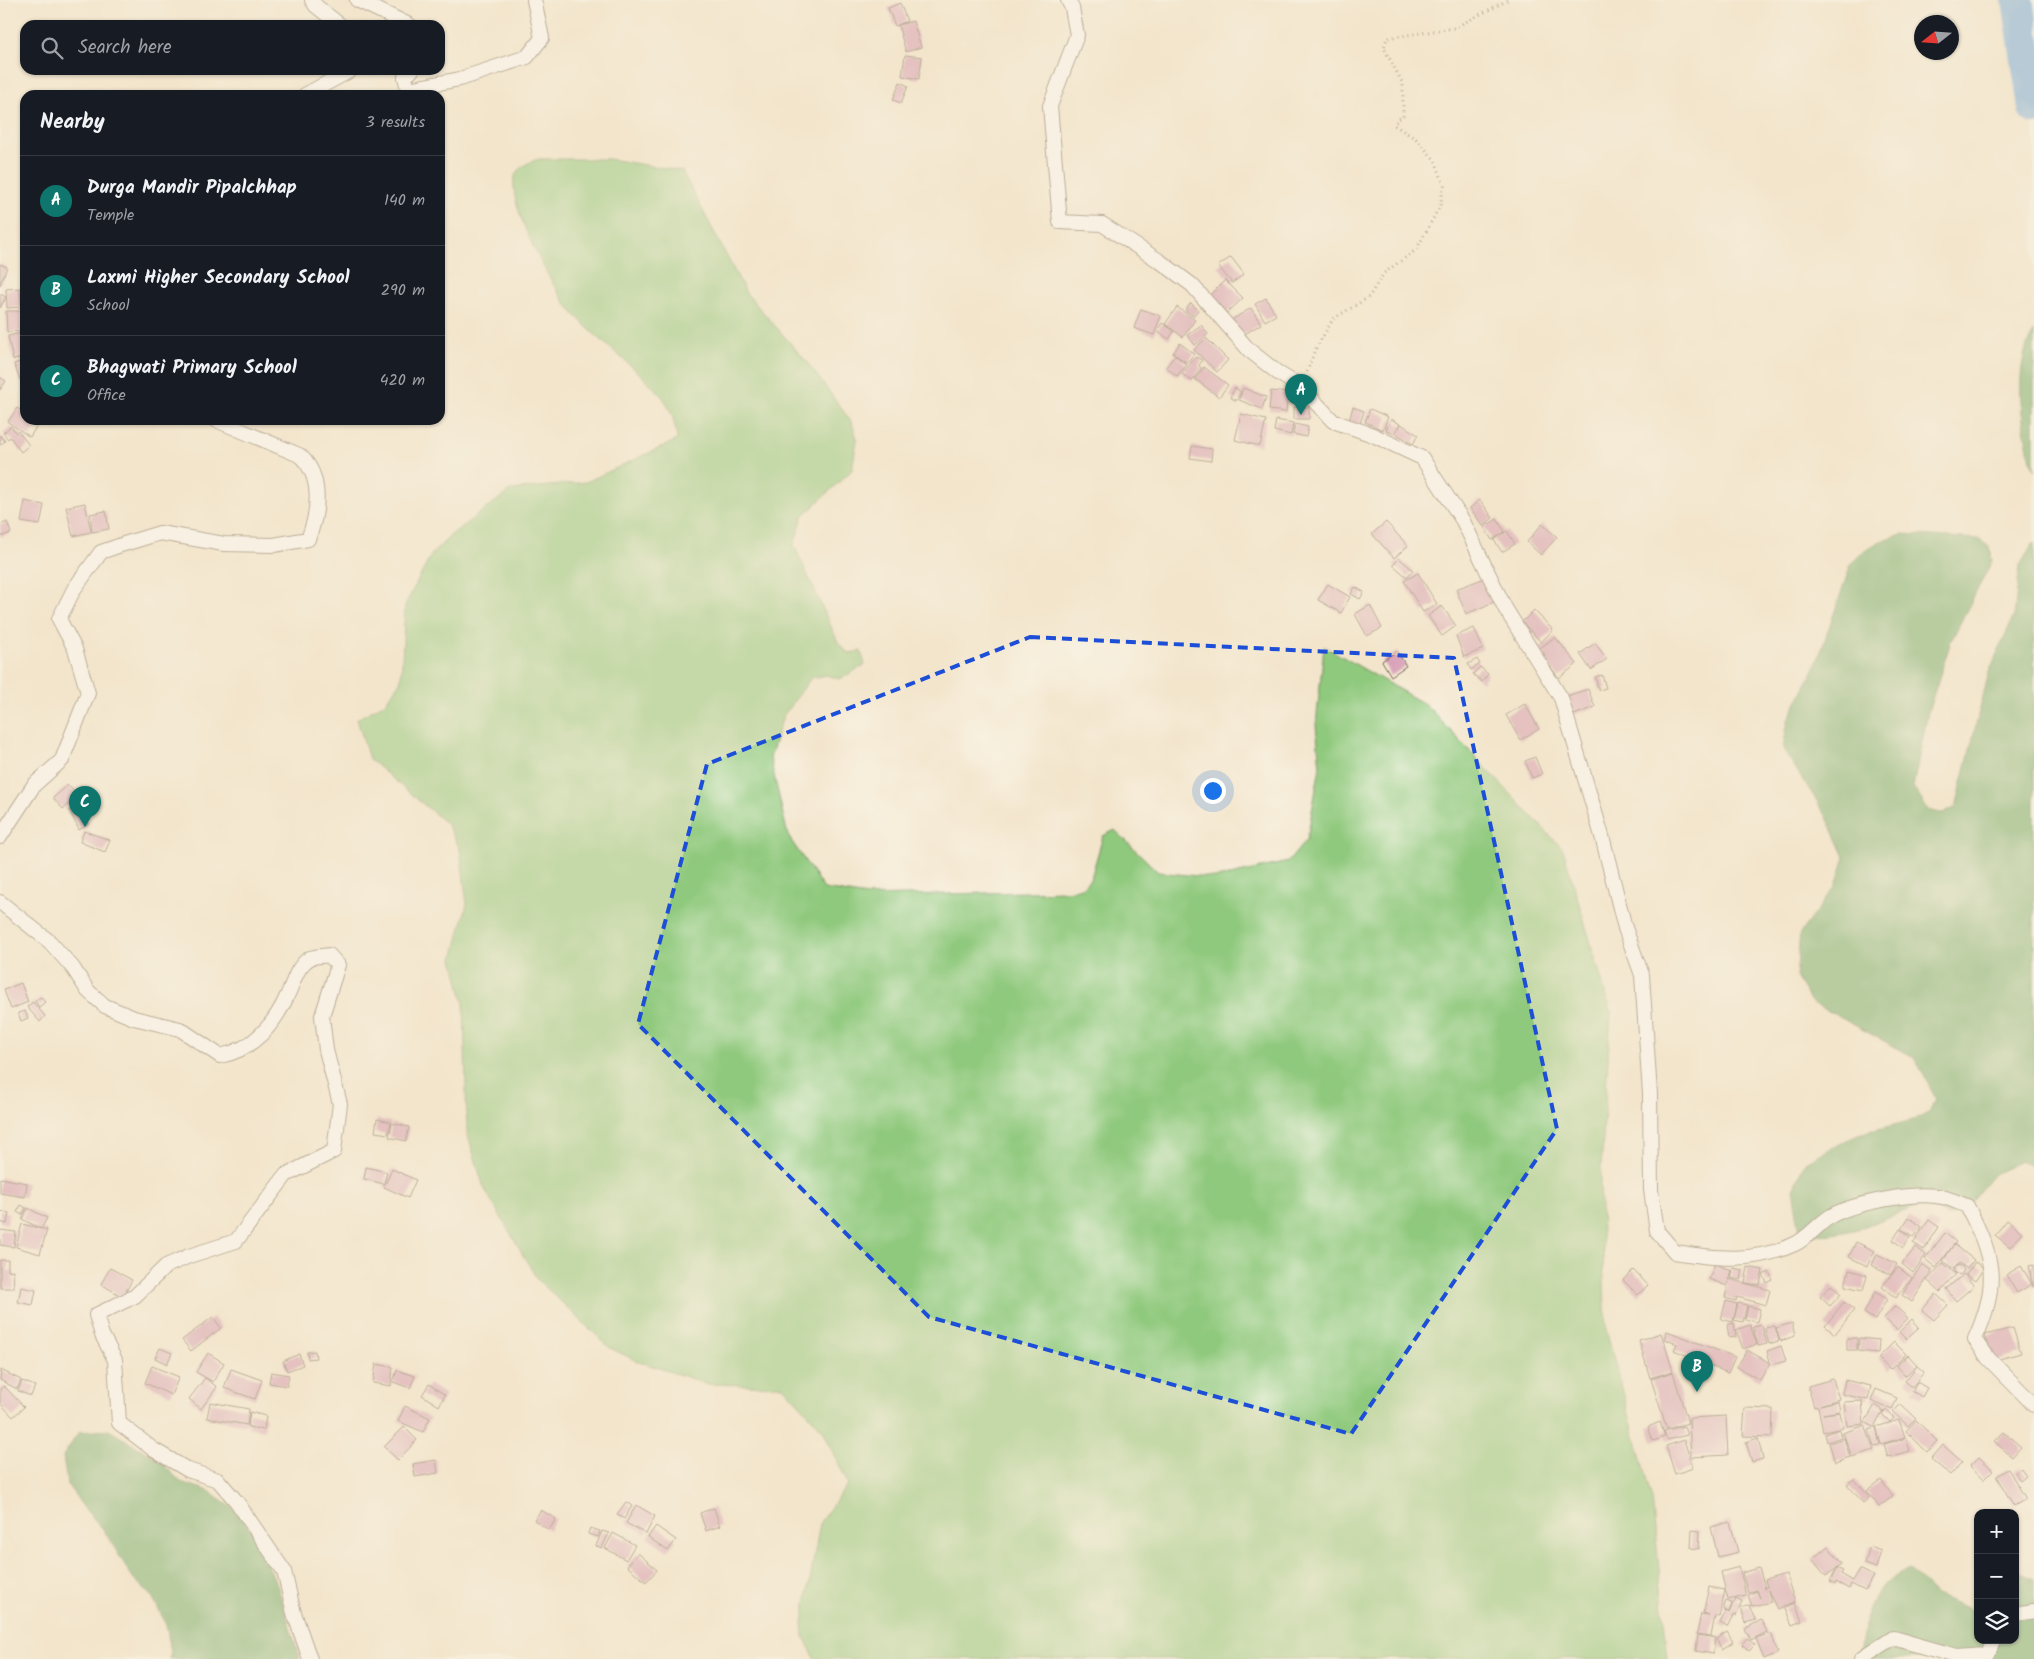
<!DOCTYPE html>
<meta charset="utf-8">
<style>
:root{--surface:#171b24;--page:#242831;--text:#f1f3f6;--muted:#9ea1a6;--line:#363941;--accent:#0f766e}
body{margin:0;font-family:Kalam,sans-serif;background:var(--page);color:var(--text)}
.controls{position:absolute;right:15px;bottom:15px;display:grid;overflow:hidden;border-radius:10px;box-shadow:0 1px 4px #0004}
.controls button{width:45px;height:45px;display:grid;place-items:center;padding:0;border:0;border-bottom:1px solid var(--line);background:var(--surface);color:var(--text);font:25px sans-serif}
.compass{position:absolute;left:1914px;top:15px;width:45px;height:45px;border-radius:50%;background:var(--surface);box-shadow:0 1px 4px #0004;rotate:253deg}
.you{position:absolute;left:1212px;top:790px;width:18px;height:18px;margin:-12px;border:4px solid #fff;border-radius:50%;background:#1a73e8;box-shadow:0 0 0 8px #1a73e833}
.badge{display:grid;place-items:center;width:32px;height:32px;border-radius:50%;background:var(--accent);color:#fff;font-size:16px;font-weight:700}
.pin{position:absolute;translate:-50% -41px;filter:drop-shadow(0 1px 2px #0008)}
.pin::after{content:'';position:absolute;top:26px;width:18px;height:15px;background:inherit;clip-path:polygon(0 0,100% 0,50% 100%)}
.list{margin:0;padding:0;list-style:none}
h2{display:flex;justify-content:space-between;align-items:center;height:65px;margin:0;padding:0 20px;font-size:21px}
h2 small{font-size:16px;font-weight:400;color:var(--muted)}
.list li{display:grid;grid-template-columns:32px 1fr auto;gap:15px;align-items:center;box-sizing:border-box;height:90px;padding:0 20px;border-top:1px solid var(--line)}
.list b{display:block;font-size:19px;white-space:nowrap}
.list p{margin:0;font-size:16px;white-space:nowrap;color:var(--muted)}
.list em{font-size:16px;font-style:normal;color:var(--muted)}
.icon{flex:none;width:28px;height:28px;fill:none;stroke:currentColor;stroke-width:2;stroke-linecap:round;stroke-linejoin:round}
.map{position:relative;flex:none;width:2034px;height:1659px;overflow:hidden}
.search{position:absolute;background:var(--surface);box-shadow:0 1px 4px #0004;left:20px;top:20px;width:425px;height:55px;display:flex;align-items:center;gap:12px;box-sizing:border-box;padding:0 18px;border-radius:15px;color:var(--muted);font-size:19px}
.panel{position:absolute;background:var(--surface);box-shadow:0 1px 4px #0004;left:20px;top:90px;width:425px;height:335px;border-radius:15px}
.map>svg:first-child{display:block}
.green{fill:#8fc97d;stroke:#657a4e}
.forest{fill:#73ad6c;stroke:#576c45}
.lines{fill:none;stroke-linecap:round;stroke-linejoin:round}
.river{stroke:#70a9e0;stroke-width:32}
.building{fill:#d497b2}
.minor-casing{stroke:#7b6b5b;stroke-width:16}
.path{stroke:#7b6b5b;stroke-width:3;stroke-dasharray:1 4;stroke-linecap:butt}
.minor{stroke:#fff;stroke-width:14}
.marked{fill:none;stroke:#1d4ed8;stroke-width:4;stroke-dasharray:10 6;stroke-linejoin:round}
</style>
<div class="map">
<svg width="2034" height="1659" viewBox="0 0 2034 1659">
<rect width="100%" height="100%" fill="#fbf7ec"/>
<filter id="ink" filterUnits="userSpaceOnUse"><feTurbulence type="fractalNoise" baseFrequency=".02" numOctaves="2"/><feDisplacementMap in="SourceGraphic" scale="10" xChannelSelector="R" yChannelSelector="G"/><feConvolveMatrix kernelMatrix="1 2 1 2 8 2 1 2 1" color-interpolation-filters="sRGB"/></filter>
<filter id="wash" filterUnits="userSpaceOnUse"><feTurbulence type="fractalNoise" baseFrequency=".0096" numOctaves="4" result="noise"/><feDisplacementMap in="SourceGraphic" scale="20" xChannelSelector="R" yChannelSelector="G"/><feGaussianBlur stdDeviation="1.12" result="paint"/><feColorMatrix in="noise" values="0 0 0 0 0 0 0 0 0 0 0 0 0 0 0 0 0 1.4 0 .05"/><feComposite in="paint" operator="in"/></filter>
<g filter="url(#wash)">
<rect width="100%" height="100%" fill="#f3e5cc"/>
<path class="green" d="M539,159h70l73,12 64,122 61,69 45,61 5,16 -5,31 -49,46 -9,29 44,97 10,11 13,-2 4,14 -25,14 -14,-4 -15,3 -28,38 -13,42 18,78 36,53 43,7 200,-5 15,-3 9,-10 12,-42 12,-6 43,42 59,6 71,-16 19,-23 13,-72 -4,-42 8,-79 102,59 137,144 48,163 -11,172 6,146 46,169 16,160h-853l-11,-22 -1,-15 17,-100 28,-38 -25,-54 -40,-44 -75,-2 -71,-23 -27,-13 -73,-69 -53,-91 -17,-56 -3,-128 -11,-45 14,-55 -7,-55 -13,-25 -78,-65 -12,-40 28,-16 16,-23 4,-75 27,-51 20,-20 59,-44 75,-8 91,-42c-1,-16 -6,-33 -17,-46 -25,-28 -58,-50 -84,-78 -20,-20 -71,-113 -61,-140 4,-10 14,-14 24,-17z"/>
<path class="forest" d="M2034,332v138c-12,-37 -23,-104 0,-138z
M1903,534l75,5 12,8 2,14 -41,80 -23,71 -15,75 15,23 15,4 13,-7 33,-135 25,-57 6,-50 14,-23v625l-14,-6 -26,13 -27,32 -18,11 -26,-13 -68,26 -27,5 -28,-2 -7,-44 12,-27 53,-28 59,-15 13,-7 6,-14 -22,-41 -103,-55 -15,-25 4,-44 36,-48 9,-28 -19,-42 -43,-66 5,-29 28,-55 35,-101c14,-16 31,-26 52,-30z
M109,1430l50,30 22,22 28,9 24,17 20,24 24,53 23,74h-131l2,-7 -5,-28 -13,-26 -20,-20 -30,-49 -19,-21 -17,-24 -4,-28 16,-24z
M1909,1569l26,26 43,17v28h37v-70l19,8v81h-164l-11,-6c5,-34 13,-72 50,-84z"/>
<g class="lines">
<path class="river" d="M2018,0l16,108"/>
</g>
<g id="blocks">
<path class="building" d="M900,3l7,18 -12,5 -7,-18z
M913,21l8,26 -15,5 -8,-27z
M905,55l17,2 -3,22 -17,-3z
M900,82l8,4 -7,17 -8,-3z
M1231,257l13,17 -12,9 -14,-17z
M0,264l7,3 -7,18z
M1225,280l18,18 -16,15 -17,-18z
M20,288l1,19 -14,1 -1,-19z
M0,294l6,3 -6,11z
M1266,298l10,17 -11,6 -10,-17z
M1191,303l7,7 -5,6 -8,-6z
M1177,307l18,13 -12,17 -18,-13z
M1251,308l10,16 -21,13 -10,-16z
M1141,309l20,7 -7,19 -20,-7z
M6,311h16l1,20 -16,1z
M1162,323l12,8 -5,8 -12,-8z
M1201,325l7,9 -13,11 -8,-10z
M25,332v25l-12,3 -5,-24z
M1206,338l22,22 -11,12 -23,-22z
M1180,343l14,11 -7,9 -14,-10z
M1175,355l12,10 -10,11 -11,-9z
M1196,357l6,3 -3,6 2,2 -9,13 -10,-7z
M25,360v20l-4,2 -7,-18z
M1204,367l24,18 -9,12 -24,-18z
M0,377l6,4 -6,9z
M1235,388l6,4 -5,9 -6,-4z
M1243,388l23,9 -4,12 -23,-9z
M1271,391l17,2 -2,19 -17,-2z
M1294,407h15v12h-15z
M1353,407l11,4 -5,16 -11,-3z
M17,408l8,5v7l14,2 -9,15 -22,-15z
M1370,409l18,8 -5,13 -18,-8z
M1241,414l25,6 -6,26 -25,-6z
M1391,419l9,5 -6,10 -8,-4z
M1276,420l17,3 -2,12 -17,-4z
M1295,424l13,3 -2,10 -13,-3z
M1401,424l17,11 -5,9 -18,-11z
M11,426l5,7 2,-2 11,14 -8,7 -11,-15 -2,2 -5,-6z
M0,435l5,6 -5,4z
M1192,446l20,3 -1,12 -21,-3z
M1480,500l13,18 -10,8 -13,-18z
M25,501l19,4 -4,20 -19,-3z
M85,503l6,29 -18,4 -7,-29z
M106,511l3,18 -17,3 -2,-18z
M1497,519l8,13 -13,8 -8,-13z
M7,522l4,11 -11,4v-12z
M1386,522l22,24 -14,12 -22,-24z
M1542,524l15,13 -16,18 -14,-13z
M1507,531l8,13 -13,8 -8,-12z
M1399,558l14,12 -6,7 -14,-12z
M1418,573l19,31 -14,8 -19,-31z
M1485,578l9,24 -28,12 -10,-25z
M1328,584l22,13 -9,16 -23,-13z
M1355,587l9,5 -4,7 -9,-5z
M1370,605l12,23 -15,8 -12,-22z
M1442,606l14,20 -14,10 -14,-20z
M1534,610l19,20 -12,12 -19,-20z
M1474,628l9,21 -19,8 -8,-21z
M1555,637l22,27 -18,14 -16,-21 2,-2 -5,-7z
M1595,643l12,16 -16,11 -11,-16z
M1397,651l9,15 -15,10 -9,-15z
M1477,659l3,5 -9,6 -3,-6z
M1480,667l8,7 -6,8 -9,-8z
M1602,675l4,13 -7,2 -4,-13z
M1588,689l7,18 -21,8 -7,-19z
M1525,704l14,25 -19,11 -14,-25z
M1535,757l7,17 -10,4 -7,-17z
M68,785l10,11 -15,13 -10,-11z
M80,805l9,19 -10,6 -10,-20z
M84,831l26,9 -5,12 -25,-10z
M21,983l7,19 -17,7 -7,-19z
M41,997l4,5 -6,5 -4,-6z
M33,1002l12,14 -5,6 -13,-15z
M25,1011l3,7 -7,3 -3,-8z
M377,1119l14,3 -3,12 -13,-2z
M392,1123l17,4 -3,14 -17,-4z
M366,1167l21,5 -3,12 -20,-5z
M392,1169l24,11 -8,18 -24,-11z
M0,1178l27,5 -2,14 -25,-4z
M21,1205l5,3 -4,7 -5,-3z
M28,1208l19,10 -6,11 -19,-10z
M0,1211l9,2 -2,11 -7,-2z
M1909,1217l13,10 -8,10 -13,-8z
M1929,1220l10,7 -15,23 -11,-7z
M2007,1220l15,12 -12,15 -15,-12z
M22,1224l25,6 -7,24 -24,-7z
M1900,1229l10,8 -7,11 -10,-8z
M0,1230l16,2 -2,15 -14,-2z
M1945,1233l11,9 -20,26 -11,-9z
M1856,1242l19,9 -8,15 -18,-9z
M1954,1244l20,16 -7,9 -8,-6 -5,6 -11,-8z
M1916,1247l10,8 -13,18 -11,-9z
M1877,1254l20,10 -6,11 -19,-10z
M0,1260h8v11l5,-1 1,18h-14z
M1975,1262l9,6 -9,13 -9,-6z
M1943,1263l13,11 -16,18 -13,-12z
M1715,1264l17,7 -5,15 -18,-7z
M1922,1264l10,7 -20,31 -10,-7z
M2034,1265v22h-1l-4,-21z
M1954.5 1270a4.5 4.5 0 1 1 9 0a4.5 4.5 0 1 1-9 0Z
M2021,1266l11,18 -15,9 -11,-18z
M1748,1267l15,3 -3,15 -15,-2z
M1898,1267l14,11 -16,20 -14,-11z
M110,1268l22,12 -9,17 -22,-13z
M1733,1268l10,2 -2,10 -10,-2z
M1633,1270l15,15 -10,10 -15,-15z
M1849,1270l18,5 -4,15 -18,-4z
M1769,1272l4,8 -6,3 -4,-8z
M1964,1274l10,12 -18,15 -10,-12z
M1729,1279l41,11 -4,15 -29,-8 -1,4 -11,-3z
M1831,1285l10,9 -11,12 -10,-9z
M21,1287l15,3 -3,15 -15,-3z
M1875,1292l12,7 -12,21 -11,-7z
M1936,1294l12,11 -14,15 -12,-10z
M1726,1301l11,3 -4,18 -12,-3z
M1844,1302l10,8 -19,24 -10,-8z
M1738,1303l9,2 -4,17 -9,-2z
M1748,1306l12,3 -3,13 -12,-3z
M1895,1306l13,12 -11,12 -13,-12z
M213,1317l8,11 -30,23 -9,-11z
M1912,1319l7,8 -13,12 -7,-7z
M1734,1323l2,14 -7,1 -2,-13z
M1792,1323l3,13 -15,5 -4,-13z
M1750,1325l7,19 -14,5 -7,-19z
M1762,1325l5,19 -9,2 -5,-19z
M1775,1326l4,15 -10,3 -4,-16z
M2013,1328l8,25 -29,8 -7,-26z
M1667,1331l68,26 -7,16 -54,-23 3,-6 -13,-5z
M1661,1333l12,38 -23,7 -11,-38z
M1847,1338h10v12h-10z
M1859,1338l20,2 -1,13 -20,-2z
M1894,1342l12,12 -16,16 -12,-12z
M1781,1346l5,15 -15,4 -4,-14z
M160,1348l12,5 -5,11 -12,-6z
M1747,1350l23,13 -10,17 -23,-13z
M315,1351l1,7 -8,1 -1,-7z
M208,1353l16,10 -11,19 -17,-10z
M299,1354l4,11 -16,6 -4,-10z
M1908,1355l9,10 -12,11 -9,-10z
M376,1364l17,3 -2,19 -18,-3z
M152,1366l27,11 -8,18 -26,-12z
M1917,1366l7,6 -12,15 -7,-6z
M231,1369l31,11 -7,19 -31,-11z
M1,1370l20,10 -4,9 -17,-9z
M397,1370l18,6 -5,12 -17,-6z
M271,1372l18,3 -2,11 -18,-3z
M1673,1372l15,51 -21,6 -16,-50z
M205,1378l12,9 -16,22 -12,-10z
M1833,1379l6,20 -19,6 18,-4 2,10 -17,3 17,-2 3,16 -20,4 -5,-26 -4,1 -6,-21z
M1845,1380l26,6 -3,14 -26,-6z
M22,1381l13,5 -4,10 -13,-5z
M1917,1382l10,6 -5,9 -10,-6z
M429,1384l16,11 -6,11 -17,-11z
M4,1386l20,21 -11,10 -13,-14v-14z
M1876,1389l21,9 -5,12 -21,-9z
M1862,1401l2,23 -17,2 -3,-24z
M210,1402l39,7 -2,16 -40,-7z
M1901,1404l15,14 -8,8 -15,-14z
M1875,1405l8,5 -9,17 -9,-5z
M405,1406l25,12 -7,14 -25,-11z
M1745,1408l28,1 -1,28 -29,-1z
M1886,1410l8,8 -4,4 -8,-8z
M250,1412l16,4 -2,14 -16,-3z
M1726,1416l2,39 -37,2 -2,-39z
M1899,1420l6,17 -24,7 -5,-17z
M1916,1420l21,21 -10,11 -21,-21z
M1660,1422l5,15 -12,4 -5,-14z
M1865,1425l9,25 -22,7 -9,-24z
M1684,1426l3,9 -20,5 -3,-9z
M404,1427l13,13 -19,20 -14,-13z
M1876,1428l4,17 -6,1 -5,-16z
M1839,1429l2,8 -14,5 -2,-8z
M2004,1432l17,15 -9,10 -18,-16z
M1758,1438l5,21 -11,3 -6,-20z
M1844,1438l6,19 -15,5 -6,-19z
M1906,1438l4,13 -22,6 -4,-13z
M1684,1440l9,28 -18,6 -9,-28z
M1943,1445l19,17 -12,13 -19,-16z
M1979,1457l14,13 -10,10 -13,-14z
M436,1460l2,13 -23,4 -2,-13z
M2020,1467l6,8 -6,5 -6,-8z
M2008,1469l18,30 -12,7 -18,-30z
M1854,1479l16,18 -7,6 -16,-19z
M1881,1480l12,16 -14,11 -12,-16z
M626,1502l6,4 -8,13 -7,-5z
M636,1505l19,11 -9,18 -20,-11z
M714,1508l6,18 -14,5 -6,-18z
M541,1510l15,9 -7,11 -15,-10z
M1730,1522l8,30 -20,5 -7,-30z
M656,1526l20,14 -8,11 -20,-14z
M590,1528l10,3 -2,6 -10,-3z
M1692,1530l8,1 -1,18 -8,-1z
M602,1531l7,2 -7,15 -6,-2z
M613,1533l22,12 -9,15 -21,-12z
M1828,1546l14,18 -16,12 -14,-17z
M1870,1546l11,4 -5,18 -11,-4z
M638,1553l19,17 -11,12 -19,-16z
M1739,1567l7,29 -18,4 -7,-28z
M1759,1568l6,20 2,-1 -2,-7 21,-6 9,29 -18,6 -9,-19 3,12 -19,4 -4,-11 9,-4 3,7 -3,-8 -9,3 -6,-20z
M1837,1568l6,3 -2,3 12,7 7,-12 13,7 -8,15 -14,-7 -2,5 -13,-7 -1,3 -5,-3z
M1709,1587l16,3 -6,27 -4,-1 -4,20 -14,-2 4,-20 8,1 -6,-2z
M1736,1599l6,3 -6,14 -3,-1 -6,12 -7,-4 6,-12 3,2z
M1726,1601l6,2 -3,9 -6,-2z
M1795,1604l7,17 -10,4 -7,-17z
M1750,1605l6,15 -10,3 -5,-15z
M1761,1620l6,12 -16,8 -6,-11z
M1727,1632l6,10 -11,7 -6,-10z
M1771,1633l7,20 -14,6 -8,-21z
M1698,1635l17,3 -2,16 -17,-3z
M1747,1638l8,7 -6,6 -7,-7z"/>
</g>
</g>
<g filter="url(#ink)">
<use href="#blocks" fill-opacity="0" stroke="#7b6b5b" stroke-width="1"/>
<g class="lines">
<g class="minor-casing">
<path id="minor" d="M312,0l4,6 24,19
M357,0l52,25
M1068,0l4,8 5,27 -27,71 10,116 42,2 59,38 31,23 57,65 29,23 23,14 32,34 40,14 49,23 41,63 42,87 56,90 41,138 23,92 17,47 8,119 1,96 6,41 18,21c42,7 79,11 120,-8 13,-6 23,-20 36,-28 22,-13 86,-25 111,-19 9,2 17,6 25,9 27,52 33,78 8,133l13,19 46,47
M412,70l-7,7 3,12 52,-10 67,-22 15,-19 -8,-38
M305,95l46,-25
M0,837l34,-52 28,-25 26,-67 -13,-44 -16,-30 15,-30 27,-37 23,-8 36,-11 64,11 50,1 34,-6c11,-27 15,-64 -9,-84l-83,-35
M0,902l50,40 23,26 15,23 17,15 29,12 46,11 40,27c33,-6 55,-32 68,-62 6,-13 9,-28 22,-36 5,-2 14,-2 19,-3l9,10 -16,51 4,34 14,54 -6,47 -48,24 -50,66 -47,15 -23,10 -31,30 -39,19 6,20 13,25 4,63 35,27 34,20 30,10 19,22 47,69 10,42 16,46
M2015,1614l19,-3
M1861,1659l32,-21 63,18 30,-2 8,-14"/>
</g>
<path class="path" d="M1307,372l8,-22 18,-31 36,-22 15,-24 32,-23 24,-44 4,-21 -9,-25 -19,-21 -22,-14 4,-6 5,-2v-33l-19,-36 3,-10 67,-10 54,-28"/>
<use href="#minor" class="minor"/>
</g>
</g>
<path d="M0 0H2034V1659H0ZM1030,637l424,21 103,471 -206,305 -422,-117 -291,-293 69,-260z" fill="#f3e5cc" fill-opacity=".55" fill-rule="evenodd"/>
<path class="marked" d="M1030,637l424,21 103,471 -206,305 -422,-117 -291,-293 69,-260z"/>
</svg>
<div class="controls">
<button>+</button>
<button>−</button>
<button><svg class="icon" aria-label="layers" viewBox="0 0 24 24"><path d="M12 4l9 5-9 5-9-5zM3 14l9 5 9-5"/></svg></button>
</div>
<svg class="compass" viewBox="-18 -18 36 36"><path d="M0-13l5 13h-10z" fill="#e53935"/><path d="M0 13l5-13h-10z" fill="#9ea1a6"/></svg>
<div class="you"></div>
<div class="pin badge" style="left:1301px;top:415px">A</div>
<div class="pin badge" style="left:1697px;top:1392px">B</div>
<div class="pin badge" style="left:85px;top:827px">C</div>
<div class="search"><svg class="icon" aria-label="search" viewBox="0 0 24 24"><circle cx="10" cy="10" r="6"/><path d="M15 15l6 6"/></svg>Search here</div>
<section class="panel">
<h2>Nearby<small>3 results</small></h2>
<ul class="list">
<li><span class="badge">A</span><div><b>Durga Mandir Pipalchhap</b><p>Temple</p></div><em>140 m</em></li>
<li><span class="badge">B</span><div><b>Laxmi Higher Secondary School</b><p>School</p></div><em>290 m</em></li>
<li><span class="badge">C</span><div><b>Bhagwati Primary School</b><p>Office</p></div><em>420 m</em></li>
</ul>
</section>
</div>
